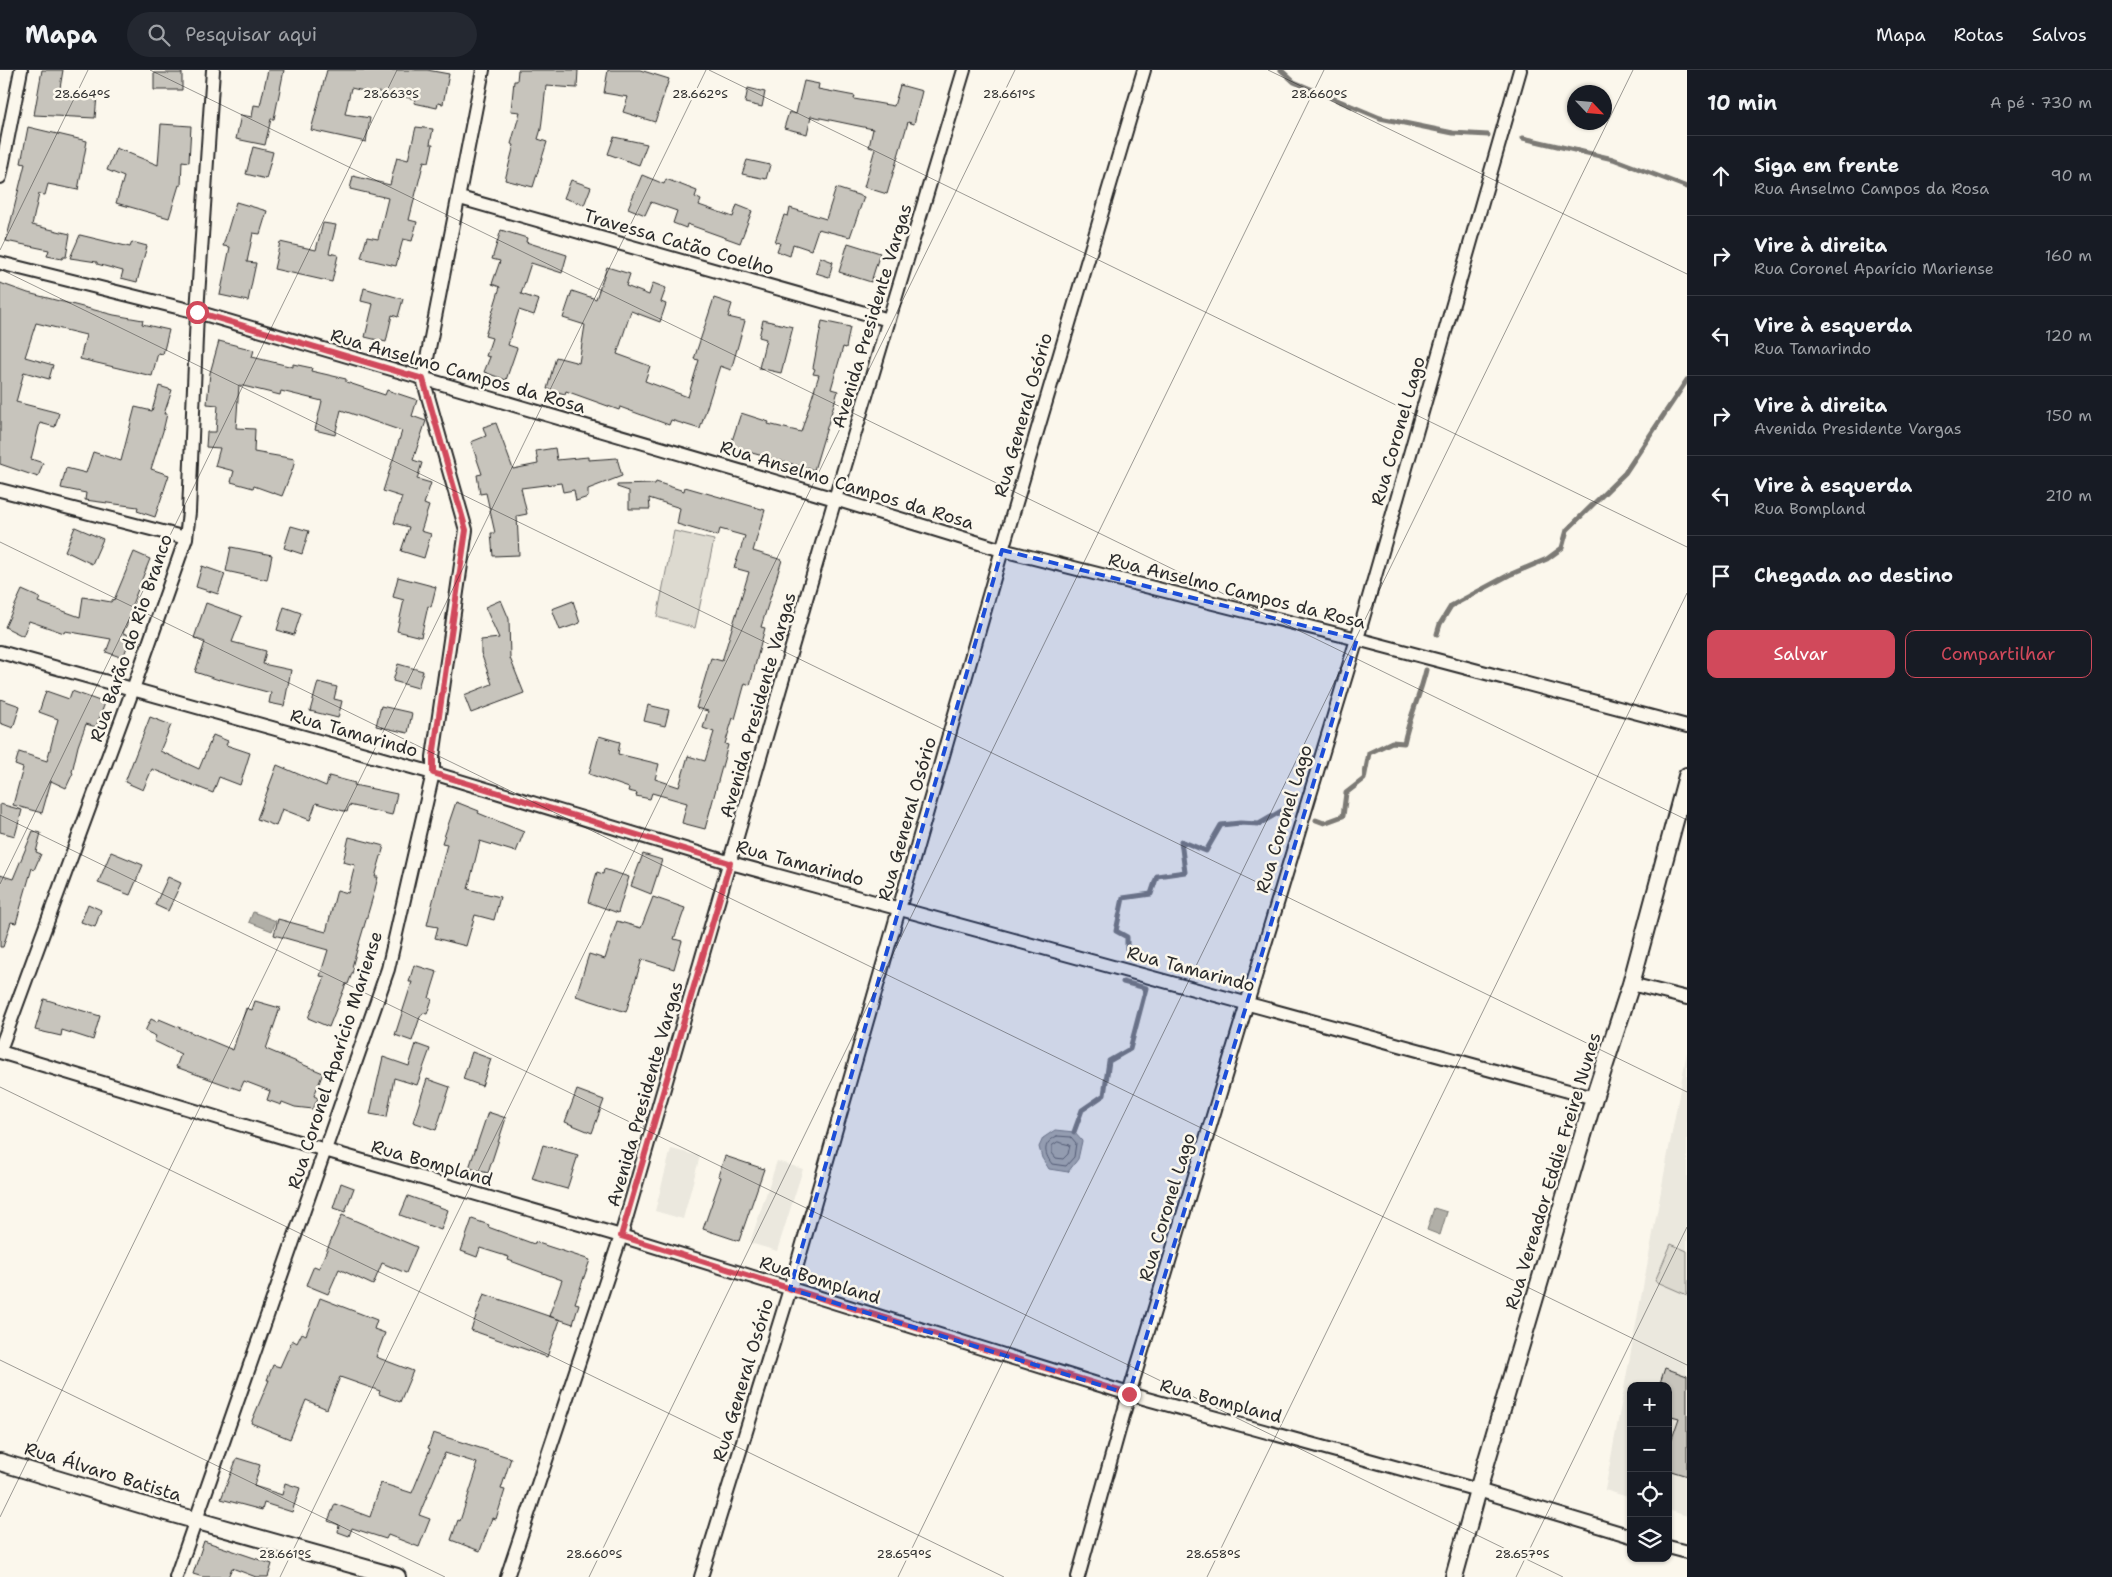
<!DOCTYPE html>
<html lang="pt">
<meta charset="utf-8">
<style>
:root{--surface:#171b24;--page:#242831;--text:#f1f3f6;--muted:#9ea1a6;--line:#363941;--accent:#d1495b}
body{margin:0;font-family:"Shantell Sans",sans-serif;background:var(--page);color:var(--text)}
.controls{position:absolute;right:15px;bottom:15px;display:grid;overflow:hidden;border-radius:10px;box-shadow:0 1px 4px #0004}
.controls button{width:45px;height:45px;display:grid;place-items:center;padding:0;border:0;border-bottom:1px solid var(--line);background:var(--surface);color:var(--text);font:25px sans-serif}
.compass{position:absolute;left:1567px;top:15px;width:45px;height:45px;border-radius:50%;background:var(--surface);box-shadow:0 1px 4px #0004;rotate:116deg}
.stop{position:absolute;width:15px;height:15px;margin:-11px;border:4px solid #d1495b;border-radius:50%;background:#fff}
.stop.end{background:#d1495b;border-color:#fff;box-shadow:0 1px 5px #0008}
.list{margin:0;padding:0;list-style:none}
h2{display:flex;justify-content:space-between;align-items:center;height:65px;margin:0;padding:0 20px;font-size:21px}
h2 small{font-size:16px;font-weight:400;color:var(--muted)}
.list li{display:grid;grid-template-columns:32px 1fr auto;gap:15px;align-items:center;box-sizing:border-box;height:80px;padding:0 20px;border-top:1px solid var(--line)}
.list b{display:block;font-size:19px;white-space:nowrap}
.list p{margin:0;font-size:16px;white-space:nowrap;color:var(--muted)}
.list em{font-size:16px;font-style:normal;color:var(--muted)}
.actions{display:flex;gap:10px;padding:15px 20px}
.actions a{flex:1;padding:11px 0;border:1px solid var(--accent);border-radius:10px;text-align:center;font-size:18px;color:var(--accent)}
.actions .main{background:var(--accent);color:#fff}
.icon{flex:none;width:28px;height:28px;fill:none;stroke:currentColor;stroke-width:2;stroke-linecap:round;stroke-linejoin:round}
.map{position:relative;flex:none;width:1687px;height:1507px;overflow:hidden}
header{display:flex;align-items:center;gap:30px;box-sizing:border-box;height:70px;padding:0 25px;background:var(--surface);border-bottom:1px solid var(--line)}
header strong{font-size:24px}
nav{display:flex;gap:28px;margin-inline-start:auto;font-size:18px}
.search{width:350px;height:45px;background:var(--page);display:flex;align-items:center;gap:12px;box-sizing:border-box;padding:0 18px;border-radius:28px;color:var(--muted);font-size:19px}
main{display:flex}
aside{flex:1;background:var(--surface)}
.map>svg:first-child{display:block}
.built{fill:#ebe8de}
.park{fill:#dddad0;stroke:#84827e}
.water{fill:#b1afa7;stroke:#7b7a75}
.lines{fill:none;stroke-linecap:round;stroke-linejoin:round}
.shore{stroke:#61605d;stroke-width:1}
.stream{stroke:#7b7a75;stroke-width:5}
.building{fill:#c7c4bc;stroke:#2b2b2b}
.minor-casing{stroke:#2b2b2b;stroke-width:16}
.tertiary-casing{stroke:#2b2b2b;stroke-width:20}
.minor{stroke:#fbf7ec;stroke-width:12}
.tertiary{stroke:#fbf7ec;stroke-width:16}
.route{stroke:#d1495b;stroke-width:6}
.marked{fill:#1d4ed8;fill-opacity:0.2;stroke:#1d4ed8;stroke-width:4;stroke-dasharray:10 6;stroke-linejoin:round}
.ticks{fill:none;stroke:#2b2b2b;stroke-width:1;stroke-opacity:0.45}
.labels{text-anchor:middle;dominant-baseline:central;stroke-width:5;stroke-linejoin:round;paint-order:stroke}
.street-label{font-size:18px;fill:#2b2b2b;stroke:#fbf7ec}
.ticks-label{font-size:12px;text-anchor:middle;fill:#2b2b2b;stroke:#fbf7ec;stroke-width:5;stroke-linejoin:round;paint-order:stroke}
</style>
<header>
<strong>Mapa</strong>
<div class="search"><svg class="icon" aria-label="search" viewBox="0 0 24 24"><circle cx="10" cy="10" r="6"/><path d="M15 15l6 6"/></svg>Pesquisar aqui</div>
<nav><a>Mapa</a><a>Rotas</a><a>Salvos</a></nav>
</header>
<main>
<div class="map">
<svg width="1687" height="1507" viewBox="0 0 1687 1507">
<rect width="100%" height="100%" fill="#fbf7ec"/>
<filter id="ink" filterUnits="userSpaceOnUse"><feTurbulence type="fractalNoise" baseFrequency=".02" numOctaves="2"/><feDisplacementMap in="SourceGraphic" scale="10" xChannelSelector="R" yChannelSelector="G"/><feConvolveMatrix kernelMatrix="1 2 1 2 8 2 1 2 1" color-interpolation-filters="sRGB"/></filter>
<g filter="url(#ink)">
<path class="built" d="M1687,982v464l-19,-6v-124h-37v112l-26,-8z
M671,1079l29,7 -17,63 -28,-8z
M777,1091l26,8 -26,82 -27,-8z"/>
<path class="park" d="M674,461l40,9 -19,88 -38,-11z
M1671,1174l16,7v44l-32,-14z"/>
<path class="water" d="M253,842l23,9 -4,10 -23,-9z
M1055,1060l19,2 8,9 -4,18 -10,13 -19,-3 -7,-11 -3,-11 4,-9z
M1434,1138l13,4 -7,23 -13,-5z"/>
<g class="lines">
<path class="shore" d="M1057,1066l14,1 5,6 -2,14 -8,9 -14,-2c-9,-12 -9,-21 5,-28z
M1058,1072l12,3 -2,9 -5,5 -7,-1 -4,-5v-7z"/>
<path class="stream" d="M1281,0l13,12 86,36 73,15 35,2
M1523,68l90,21 74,28
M1437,564l3,-10 11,-18 58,-31 38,-16 15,-11 5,-18 58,-57 62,-93
M1316,750l8,3 19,-7 3,-23 18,-14 5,-26 23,-11 12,1c5,-25 16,-47 22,-73
M1127,878v-11l-11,-6 7,-33 28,-4 6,-18 28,-4 -4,-31 25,10 15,-26 19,-2 19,1 24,-14
M1074,1062l8,-22 22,-15 5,-34 21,-12 16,-61 -23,-6"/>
</g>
<path class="building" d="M42,0h21l-4,24 38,2 -2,22 -61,-3z
M268,0h16l-10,49h-3l-6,26 -29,-6 5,-24 11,2 2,-12 6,1z
M327,0h100l22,4 -6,30 -5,-1 -1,5 -23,-5 1,-4 -37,-7 -1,2 -26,-6 -6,26 25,4 -4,24 -55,-12z
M518,0h60l-1,18 -31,-2 -5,43 -3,10 9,3 -14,45 -28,-7 9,-35 -3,-1 9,-32 -9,-1 3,-30h3z
M608,0h32l29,9 -14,43 -32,-10 5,-15 -24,-4z
M154,3h28v17h-28z
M804,11l15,3 -1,5 37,7 -1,3 40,7 6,-21 22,6 -8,33 -6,-2 -21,72 -23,-7 11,-38 -6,-2 4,-18 -62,-13 -4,18 -23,-6 5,-16 7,2z
M748,18l17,4 -3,15 -17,-4z
M161,54l30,2 -2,36 -7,-1 -1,25 -2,-1 -10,33 -53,-15 8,-26 -17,-7 9,-22 42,17z
M28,57l59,14 -9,49 -30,-6 -3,11 -6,-1 -7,31 38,9 -4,23h-3l-1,2 -15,-3 2,-6 -43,-9 19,-77 -4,-1z
M416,57l17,2 -3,15h3l-4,18 -5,-1 -15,59 8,2 -5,19 -9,-2 -7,27 -35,-8 6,-21 11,2 10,-41 -38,-9 3,-13 37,9 7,-28 11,3z
M614,67l33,7 -8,21 -31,-11z
M253,77l20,5 -7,27 -20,-5z
M747,90l23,5 -4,14 -24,-5z
M642,105l22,9 2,-5 31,12 -2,6 6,3 -2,5 34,12 4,-12 15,6 -12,32 -53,-19 -1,4 -13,-5 4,-12 -26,-9 -6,13 -17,-7z
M571,110l20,7 -7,18 -20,-7z
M836,118l28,9 -14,40 -32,-8 -7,21 -18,-6 -3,12 -13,-5 3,-8 -5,-1 9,-27 4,1 2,-8 36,11z
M236,132l31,9 -7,23 -7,-1 -6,29 9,1 -8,38 -28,-6 10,-48 -7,-1z
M323,153l13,2 -7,28 9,2 -6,27 -58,-13 6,-27 36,8z
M501,160l26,8 -1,4 41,13 -5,18 -31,-10 -10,31 18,6 -5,15 -15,-5 -11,35 9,3 -11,32 -22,-8 6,-15 -4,-1 6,-18 -7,-2 15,-49 -8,-3 8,-23 -8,-2z
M80,165l50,12 2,-5 15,4 -10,36 -16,-4 2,-7 -26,-7v-2l-27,-4z
M848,173l32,10 -9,29 -32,-10z
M820,187l13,5 -4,15 -13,-4z
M607,197l23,7 -4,12 23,9 4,-12 13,5 -5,14 5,2 -6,18 -29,-11 -14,43 33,12 -5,15 43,16 11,-37 -5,-1 20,-61 18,6 -4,13 17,4 -14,49 -11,-4 -20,63 -29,-9 -2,5 -49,-18 -1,3 -53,-19 -1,3 -18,-5 9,-32 23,6 6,-38 -22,-7 9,-27 24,8z
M0,213l28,10 86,22 29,5 -1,4 27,6 -6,24 -5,-1 -6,23 -72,-17 6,-24 -50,-12 -11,34 28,8 -4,14 -25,-7 -8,30 43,11 -4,14 -15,-4 -9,36 12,4 -5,14 -38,-13z
M364,218l39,11 -5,18 -6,-2 -6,27 -21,-5 8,-33 -12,-3z
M763,250l30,7 -12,46 -22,-5 7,-29 -7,-2z
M822,251l28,6 -4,21 -3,-1 -12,42 7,2 -24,79 -84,-23 11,-34 28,9 -1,2 33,8 18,-57 -6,-1 2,-5 -2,-1z
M219,271l35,9 -2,7 41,10v-3l19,4 -1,3 35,8v3l39,13 2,-5 30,10 -5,16 14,5 -13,39 9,3 -5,16 14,4 -7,21 5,2 -8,25 10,3 -7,24 -23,-7 8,-24 -15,-4 8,-26 -19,-6 19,-60 -61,-21 -6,25 -20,-5 7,-29 -41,-10 -1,4 -41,-10 -3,43 19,1 -1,23 41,7 -2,9 -11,28 -28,-10 -1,2 -22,-6 3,-11 -19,-5 5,-18 -14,-1 1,-15h9l2,-27 -11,-1 3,-31z
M159,316l13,4 -8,24h3l-4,17 -12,38 18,6 -14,42 -18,-6 1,-4 -53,-7 1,-7 -25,-5 5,-20 20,5 7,-21 28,9 14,-54 17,4z
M496,353l17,46 25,-5 -2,-13 19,-3 2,12 31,-3v3l29,-2 5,18 -34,13v8l-12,4 -2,-11 -11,2 -2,-9 -40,5 6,26 -10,2 2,39 -26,1 -2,-23h4l-9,-40 -6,1 -3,-19 5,-1 -11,-32 15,-6 -3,-9z
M656,412l28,9 1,-4 80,23 -12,41 29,9 -21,67 4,1 -15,57 -5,-2 -10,36 -2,-1 -8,26 3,1 -23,84 -23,-6 5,-20 -35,-10 -2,6 -14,-3 1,-3 -9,-2 1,-3 -40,-14 10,-38 21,6 -2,12 41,10 -4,15 24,8 9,-31 17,5 9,-29 -11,-4 5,-17 -12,-3 15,-50 11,3 27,-89 -15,-4 11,-32 -25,-7 -2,7 -41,-12 3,-16 -31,-10 1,11h-21v-18l-12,-4v-2l38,-1z
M291,456l18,5 -7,23 -18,-6z
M75,457l28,12 -11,25 -27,-13z
M231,477l41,8 -5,25 -41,-9z
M134,482l16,7 -19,48 3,2 -11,24 8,3 -8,22 -17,-6 5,-13 -46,-8 -1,2 -35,-12 -6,15 -18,-9 17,-37 18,8 -2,4 42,15 3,-20 28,5 2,-3 1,1z
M202,496l23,8 -7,20 -22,-7z
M398,507l38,10 -5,20 -3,-1 -7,31 -24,-6 7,-31 -11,-3z
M501,530l8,19 1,39 14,35 -53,20 -7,-18 28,-11 -11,-31v-13l18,-2 -14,-31z
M573,531l7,22 -20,7 -8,-21z
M206,533l36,13 -10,26 34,9 -3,13 28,6 -7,36 -15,-3 2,-10 -52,-14v1l-24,-8 10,-30 -11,-4z
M284,537l17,6 -7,22 -17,-5z
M398,594l25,7 -5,17 -25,-7z
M318,612l19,5 -3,12 8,2 -4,17 -28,-7z
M46,621l23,8 3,-8 33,12 -9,24 -10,-3 -8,22 -6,26 1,1 -7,15 -15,-7 -9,32 -29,-8 10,-37 -8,-3 4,-13 28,9 11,-42 -19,-7z
M0,629l20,7 -7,22 -13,-5z
M648,635l21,5 -4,16 -21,-5z
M381,636l31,7 -4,20 -32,-7z
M150,647l21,8 -11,26 39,18 14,-34 15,6 -2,4 24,8 -10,32 -21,-8 -6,16 -61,-24 -9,21 -18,-8z
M277,695l49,21 3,-10 26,7 -1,2 43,9 -5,21 -43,-10 -2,7 -31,-9 -6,17 -28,-11 -6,17 -19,-7z
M456,732l23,9 -1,2 46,19 -8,20 -36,-11 -12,48 32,8 -6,23 -19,-5 -9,31 -31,-8 3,-11 -11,-2 20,-81 -5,-1z
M0,734l22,6 -7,26 -15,-4z
M33,761l8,2 -5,19 5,2 -7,16 -2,-2 -16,55 -5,-1 -8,25h-3v-72l13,4z
M349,767l35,9 -9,31h3l-4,16 -22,74 2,1 -6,16h-2l-17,43 -21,-9 17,-41 -5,-1 8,-26 -54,-15 4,-16 48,13 11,-42 11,3 7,-28 -12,-3z
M111,782l32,13 -13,30 -32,-12z
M643,784l19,6 -11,34 -20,-8z
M604,799l25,8 -11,36 -30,-11 9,-30 6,2z
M168,807l13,6 -13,28 -13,-6z
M653,827l32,11 -11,31 8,2 -8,28 -32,-10 -16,53 -50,-16 13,-42 16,5 12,-38 24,7z
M88,834l13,6 -6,17 -14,-5z
M414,895l23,7 -8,26 3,1 -5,15 -4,-1 -3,4 -8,24 -17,-6 17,-53h-3z
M44,929l56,17 -7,24 -31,-10 -1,6 -26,-6z
M255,931l25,7 -14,41 57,24 -9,23 4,2 -5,11 -18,-2 -13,-5 -1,3 -14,-5 3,-9 -26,-10 -4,9 -64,-23 5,-13 -27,-13 2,-5 -11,-5 6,-12 6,3 2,-3 74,31 13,-42 6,2z
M416,974l14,5 -13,36 -23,-7 -7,39 -17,-3 13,-57 26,9z
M472,982l19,7 -9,27 -19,-7z
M427,1009l23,8 -14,43 -23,-8z
M577,1020l27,10 -12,33 -27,-11z
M488,1042l18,6 -18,55 -19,-5z
M543,1075l35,10 -11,34 -35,-10z
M725,1086l39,13 -25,72 -36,-12 18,-52 -3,-1z
M341,1113l13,5 -9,24 -12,-4z
M408,1126l40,14 -7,20 -41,-15z
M342,1145l75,32 -11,26 -24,-10 -9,22 -34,-16 -11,25 -22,-9 8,-19 5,2z
M472,1149l17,6 -1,2 46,17 1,-2 55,18 -15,43 4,1 -6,20 -24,-8 13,-36 -54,-20 1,-3 -29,-9 -3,9 -16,-6z
M484,1224l76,26 -13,37 -76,-27z
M320,1228l57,22 -3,9 11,4 -9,24 37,14 -13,31 -21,-8 1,-3 -40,-14 -13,32 -21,-9 -16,39 -39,-16 18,-43h-2l6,-15 7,2 12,-27 5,3 5,-10 4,2z
M1665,1298l22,8v100l-19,-6v-20l11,-32 -11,-3v-29h-9z
M433,1363l78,25 -10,31 4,1 -9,29 -4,-1 -12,33 -29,-11 7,-20 2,1 17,-52h-2l2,-6 -32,-10 -26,62 11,4 -11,28 -31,-12 -2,4 -34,-11 -3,8 -11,-4 1,-7 -11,-4 7,-17 35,13 11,-34 31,10 18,-44 -2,-1z
M237,1388l23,7 -6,21 28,9 3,-12 15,5 -8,24 -28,-9 -2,7 -41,-11z
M204,1471l68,23 -4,13h-12l-24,-9 -4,9h-25l-10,-3z"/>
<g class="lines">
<g class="minor-casing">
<path id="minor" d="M0,107l21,-107
M460,128l429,122
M0,193l197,49 638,187 167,51 355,89 330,87
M0,420l186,48
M0,582l433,121 298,90 863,235
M1631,914l56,14
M0,980l133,-361 53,-151 3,-26 8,-200 16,-242
M0,982l325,98 296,86 508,158 349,96 153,46
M1668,1477l19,5
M176,1507l212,-608 45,-196v-16l33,-227 -43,-151 60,-309
M507,1507l114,-341 214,-737 129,-429
M701,1507l89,-288 212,-739 142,-480
M1078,1507l51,-183 228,-755 163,-569"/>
</g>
<g class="tertiary-casing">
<path id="tertiary" d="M0,1392l166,50 231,65
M1454,1507l24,-87 116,-392 37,-114 56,-208"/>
</g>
<use href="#minor" class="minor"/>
<use href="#tertiary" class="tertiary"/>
</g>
</g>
<g class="lines" filter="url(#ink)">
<path class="route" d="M197,242l226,67 43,151 -33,227v16l297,90 -109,373 508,158"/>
</g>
<path class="marked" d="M1002,480l355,89 -228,755 -339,-105z"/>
<path class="ticks" d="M150,0l1537,750M709,0l978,477M1268,0l419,204M0,180l88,-180M0,199l1687,823M0,472l1687,823M0,745l1563,762M0,814l397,-814M0,1017l1004,490M0,1290l445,217M0,1447l706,-1447M280,1507l735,-1507M589,1507l735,-1507M898,1507l735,-1507M1207,1507l480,-984M1516,1507l171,-350"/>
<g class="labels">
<g class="street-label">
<text transform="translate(679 172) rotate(16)">Travessa Catão Coelho</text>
<text transform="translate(872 246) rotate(-73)">Avenida Presidente Vargas</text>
<text transform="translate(458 301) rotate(16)">Rua Anselmo Campos da Rosa</text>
<text transform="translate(1023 345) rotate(-74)">Rua General Osório</text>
<text transform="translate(1398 361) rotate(-74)">Rua Coronel Lago</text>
<text transform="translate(847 415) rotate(17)">Rua Anselmo Campos da Rosa</text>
<text transform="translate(1237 521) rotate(14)">Rua Anselmo Campos da Rosa</text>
<text transform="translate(131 568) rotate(-71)">Rua Barão do Rio Branco</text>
<text transform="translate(758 635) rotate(-74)">Avenida Presidente Vargas</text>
<text transform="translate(354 663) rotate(16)">Rua Tamarindo</text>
<text transform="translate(907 749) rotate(-74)">Rua General Osório</text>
<text transform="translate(1284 749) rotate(-73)">Rua Coronel Lago</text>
<text transform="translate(800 793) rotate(15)">Rua Tamarindo</text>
<text transform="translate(1191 899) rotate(15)">Rua Tamarindo</text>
<text transform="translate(335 990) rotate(-72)">Rua Coronel Aparício Mariense</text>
<text transform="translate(645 1024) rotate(-74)">Avenida Presidente Vargas</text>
<text transform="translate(432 1093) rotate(16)">Rua Bompland</text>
<text transform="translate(1553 1101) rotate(-73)">Rua Vereador Eddie Freire Nunes</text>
<text transform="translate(1167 1137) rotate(-73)">Rua Coronel Lago</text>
<text transform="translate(820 1210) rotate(17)">Rua Bompland</text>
<text transform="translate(743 1310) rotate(-73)">Rua General Osório</text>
<text transform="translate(1221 1331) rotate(15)">Rua Bompland</text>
<text transform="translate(103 1402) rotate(17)">Rua Álvaro Batista</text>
</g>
</g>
<g class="ticks-label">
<text x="82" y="28">28.664°S</text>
<text x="391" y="28">28.663°S</text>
<text x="700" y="28">28.662°S</text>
<text x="1009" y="28">28.661°S</text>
<text x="1319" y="28">28.660°S</text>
<text x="285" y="1488">28.661°S</text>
<text x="594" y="1488">28.660°S</text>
<text x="904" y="1488">28.659°S</text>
<text x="1213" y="1488">28.658°S</text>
<text x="1522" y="1488">28.657°S</text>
</g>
</svg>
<div class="controls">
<button>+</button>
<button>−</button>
<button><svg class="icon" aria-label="locate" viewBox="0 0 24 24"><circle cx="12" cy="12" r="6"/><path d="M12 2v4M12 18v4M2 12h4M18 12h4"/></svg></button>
<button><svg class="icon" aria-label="layers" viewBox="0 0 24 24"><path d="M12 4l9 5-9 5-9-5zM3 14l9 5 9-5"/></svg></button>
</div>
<svg class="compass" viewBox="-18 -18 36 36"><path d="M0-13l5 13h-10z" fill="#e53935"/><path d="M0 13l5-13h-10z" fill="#9ea1a6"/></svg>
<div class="stop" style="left:197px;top:242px"></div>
<div class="stop end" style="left:1129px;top:1324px"></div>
</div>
<aside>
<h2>10 min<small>A pé · 730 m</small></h2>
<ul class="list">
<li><svg class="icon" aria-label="ahead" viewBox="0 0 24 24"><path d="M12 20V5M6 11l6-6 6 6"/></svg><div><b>Siga em frente</b><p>Rua Anselmo Campos da Rosa</p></div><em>90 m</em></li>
<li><svg class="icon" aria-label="right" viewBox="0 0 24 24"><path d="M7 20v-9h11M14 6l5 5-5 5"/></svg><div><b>Vire à direita</b><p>Rua Coronel Aparício Mariense</p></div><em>160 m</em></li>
<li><svg class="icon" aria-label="left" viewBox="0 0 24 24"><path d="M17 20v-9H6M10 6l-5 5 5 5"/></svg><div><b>Vire à esquerda</b><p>Rua Tamarindo</p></div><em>120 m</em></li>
<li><svg class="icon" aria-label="right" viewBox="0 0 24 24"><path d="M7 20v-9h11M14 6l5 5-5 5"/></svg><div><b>Vire à direita</b><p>Avenida Presidente Vargas</p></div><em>150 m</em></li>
<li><svg class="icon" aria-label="left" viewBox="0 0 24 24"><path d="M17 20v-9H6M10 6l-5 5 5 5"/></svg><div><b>Vire à esquerda</b><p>Rua Bompland</p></div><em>210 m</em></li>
<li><svg class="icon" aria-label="arrive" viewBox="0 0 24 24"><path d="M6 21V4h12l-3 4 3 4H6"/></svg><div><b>Chegada ao destino</b></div></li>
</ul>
<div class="actions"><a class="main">Salvar</a><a>Compartilhar</a></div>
</aside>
</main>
